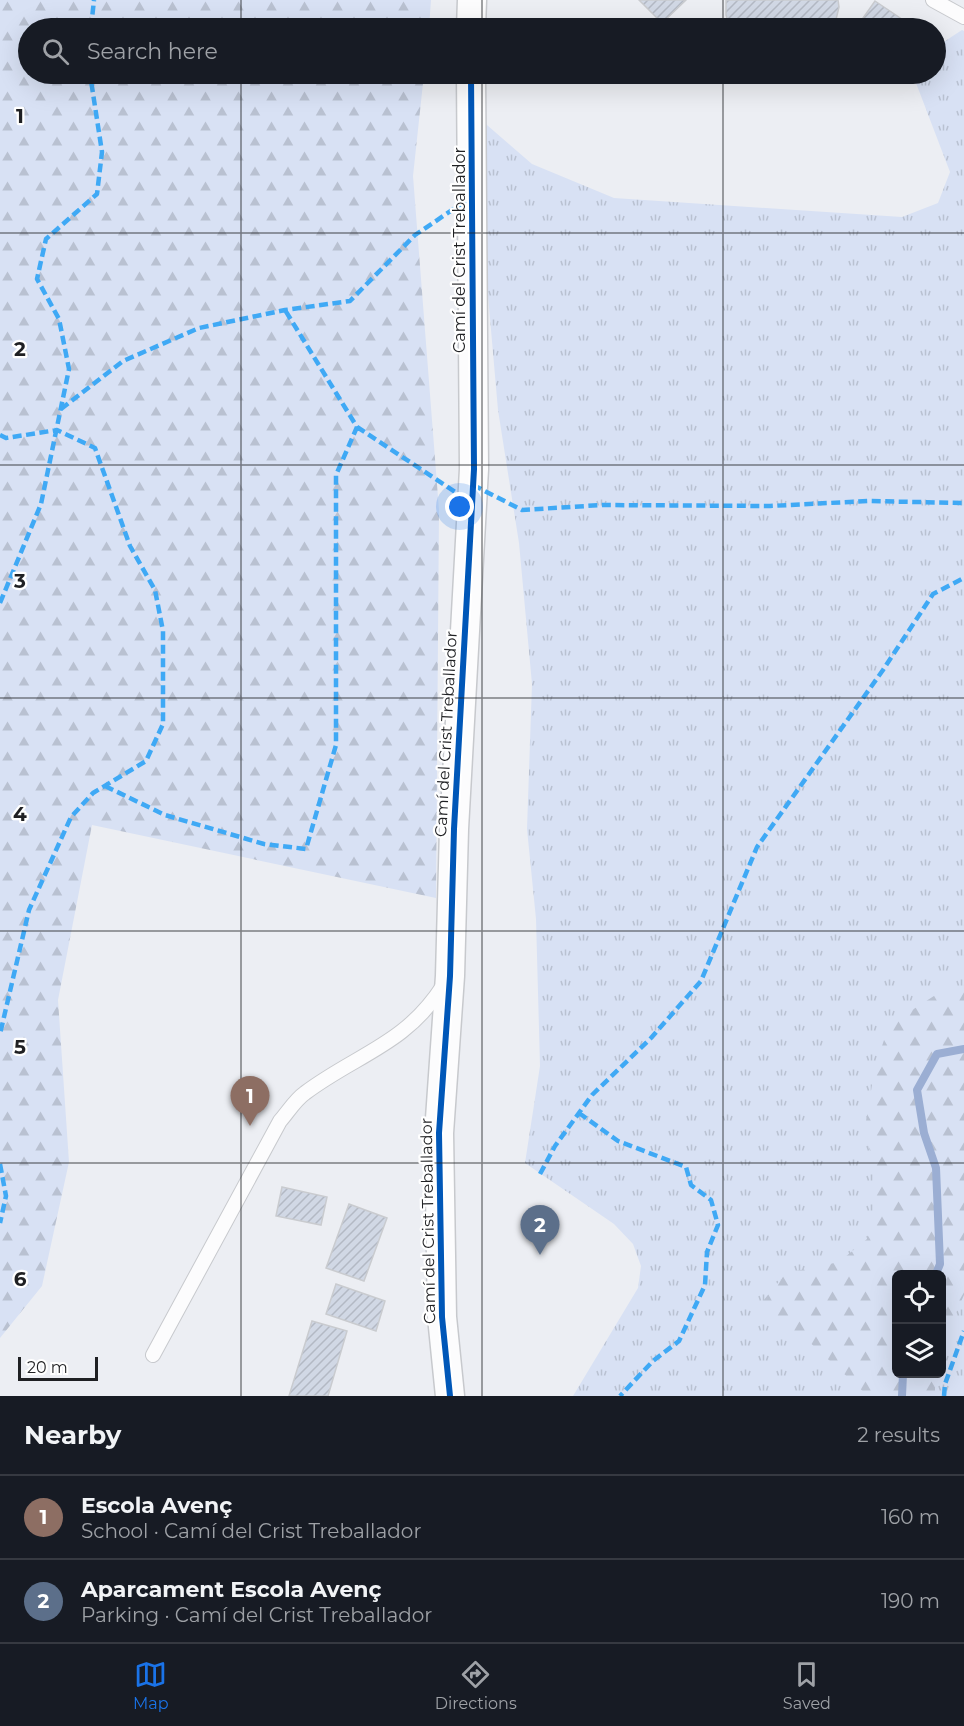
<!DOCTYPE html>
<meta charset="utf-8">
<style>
:root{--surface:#171b24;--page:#242831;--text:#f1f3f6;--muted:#9ea1a6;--line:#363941;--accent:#1a73e8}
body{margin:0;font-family:Montserrat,sans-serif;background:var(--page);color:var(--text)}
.controls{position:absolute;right:18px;bottom:18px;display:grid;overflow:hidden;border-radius:9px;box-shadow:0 6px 24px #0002}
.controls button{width:54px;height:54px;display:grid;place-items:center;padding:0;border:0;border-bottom:2px solid var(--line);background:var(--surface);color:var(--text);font:30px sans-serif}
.scale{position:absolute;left:18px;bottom:15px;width:80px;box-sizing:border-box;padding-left:6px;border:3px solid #1f2023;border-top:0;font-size:16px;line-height:21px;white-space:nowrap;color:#1f2023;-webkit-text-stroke:4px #fff;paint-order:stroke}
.you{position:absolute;left:460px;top:507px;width:21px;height:21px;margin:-15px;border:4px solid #fff;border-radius:50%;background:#1a73e8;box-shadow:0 0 0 9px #1a73e833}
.badge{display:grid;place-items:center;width:39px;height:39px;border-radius:50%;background:var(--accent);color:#fff;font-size:20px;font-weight:700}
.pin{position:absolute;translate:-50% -50px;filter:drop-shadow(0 2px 3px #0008)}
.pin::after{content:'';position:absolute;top:32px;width:21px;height:18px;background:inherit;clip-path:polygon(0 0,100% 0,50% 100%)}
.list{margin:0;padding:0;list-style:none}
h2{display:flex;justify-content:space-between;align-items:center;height:78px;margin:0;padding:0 24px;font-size:26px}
h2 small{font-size:20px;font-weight:400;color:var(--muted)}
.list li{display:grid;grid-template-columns:39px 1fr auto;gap:18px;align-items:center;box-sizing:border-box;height:84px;padding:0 24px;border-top:2px solid var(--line)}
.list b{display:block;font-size:22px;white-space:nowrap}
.list p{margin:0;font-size:20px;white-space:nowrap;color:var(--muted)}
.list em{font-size:20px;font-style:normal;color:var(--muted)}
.icon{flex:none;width:33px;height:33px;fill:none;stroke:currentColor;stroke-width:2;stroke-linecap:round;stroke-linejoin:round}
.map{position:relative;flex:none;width:964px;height:1396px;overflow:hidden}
.search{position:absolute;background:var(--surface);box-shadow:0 6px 24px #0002;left:18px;right:18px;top:18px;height:66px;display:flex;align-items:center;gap:15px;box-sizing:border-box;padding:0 21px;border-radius:33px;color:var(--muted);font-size:22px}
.sheet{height:246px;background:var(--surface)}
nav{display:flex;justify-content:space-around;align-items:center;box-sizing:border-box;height:84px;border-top:2px solid var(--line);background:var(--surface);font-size:16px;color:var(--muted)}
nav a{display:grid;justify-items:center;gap:3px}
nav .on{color:var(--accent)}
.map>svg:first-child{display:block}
.grass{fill:url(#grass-tufts);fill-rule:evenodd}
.forest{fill:url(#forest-firs)}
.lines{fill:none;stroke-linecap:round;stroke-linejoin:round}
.stream{stroke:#9baed3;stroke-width:8}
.building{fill:url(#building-hatch);stroke:#c9cbcf;stroke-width:1.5}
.service-casing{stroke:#c7c9cd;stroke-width:16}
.minor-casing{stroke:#c7c9cd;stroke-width:31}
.service{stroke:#fcfcfd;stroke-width:14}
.minor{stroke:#fcfcfd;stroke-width:28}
.quiet{stroke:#3fa9f5;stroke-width:4.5;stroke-dasharray:9 4.5;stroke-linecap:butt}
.cycleway-casing{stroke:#fff;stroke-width:10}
.cycleway{stroke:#0057b8;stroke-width:6}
.grid{fill:none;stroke:#1f2023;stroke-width:1.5;stroke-opacity:0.55}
.labels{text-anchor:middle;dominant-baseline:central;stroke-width:4.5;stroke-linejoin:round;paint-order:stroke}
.street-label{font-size:16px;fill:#1f2023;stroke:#fff}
.grid-label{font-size:20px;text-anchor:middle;font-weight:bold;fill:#1f2023;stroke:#fff;stroke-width:4.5;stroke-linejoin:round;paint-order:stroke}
</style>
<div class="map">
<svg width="964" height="1396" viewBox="0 0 964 1396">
<defs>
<pattern id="grass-tufts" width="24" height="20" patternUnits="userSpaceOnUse" patternTransform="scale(1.5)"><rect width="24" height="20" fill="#d8e1f4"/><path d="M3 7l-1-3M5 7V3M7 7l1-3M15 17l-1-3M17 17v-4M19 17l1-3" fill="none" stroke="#b9c1d1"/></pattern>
<pattern id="forest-firs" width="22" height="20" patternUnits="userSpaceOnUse" patternTransform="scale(1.5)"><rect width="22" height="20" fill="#d8e1f4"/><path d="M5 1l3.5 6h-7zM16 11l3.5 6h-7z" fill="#b9c1d1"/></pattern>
<pattern id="building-hatch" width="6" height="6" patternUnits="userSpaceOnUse" patternTransform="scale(1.5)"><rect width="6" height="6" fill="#d1d8e5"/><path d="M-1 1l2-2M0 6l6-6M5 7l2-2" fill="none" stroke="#b3b9c4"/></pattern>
</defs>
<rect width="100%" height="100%" fill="#eceef3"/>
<path class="grass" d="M962,30l2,1v1365h-391l65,-108 3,-22 -8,-22 -19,-20 -89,-61 15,-97 -4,-147 -9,-90 5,-145 -13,-141 -21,-133 -26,-298 60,52 82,34 288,19 36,-14 12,-31 -34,-89 5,-9h15v-27zM896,1274h46v100h-46z"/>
<path class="forest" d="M0,0h431l-2,28h-401v46h396l-11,102 26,334 -3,388 -344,-73 -34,175 11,162 -27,124 -42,52z
M964,990v305l-22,49v-70h-46v100h39v22h-67l-63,-58 -51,-26 32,-39 53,-11 28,-23 6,-13v-66l-9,-27 11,-66 14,-42 48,-31z"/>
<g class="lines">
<path class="stream" d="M936,1274l4,-10 -4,-96 -12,-35 -7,-43 20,-36 27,-5
M902,1396l1,-22"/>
</g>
<path class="building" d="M639,0h47l-24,23z
M726,0h112l1,7 -5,21h-104l-4,-13z
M875,1l40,27h-59z
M282,1187l45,10 -6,28 -45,-9z
M349,1204l38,14 -23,63 -38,-13z
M336,1284l49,17 -9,30 -50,-17z
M312,1321l35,10 -19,65h-39z"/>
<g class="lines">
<g class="service-casing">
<path id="service" d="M933,0l31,17
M153,1355l127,-234c8,-9 15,-21 25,-28 52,-39 100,-48 138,-107"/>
</g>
<g class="minor-casing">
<path id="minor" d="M471,28l1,-28
M450,1396l-8,-79 -3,-184 11,-157 4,-147 20,-360 -3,-395"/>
</g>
<use href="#service" class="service"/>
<use href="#minor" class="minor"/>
<path class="quiet" d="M91,28l3,-28
M61,409l62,-48 76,-33 86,-18 65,-9 65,-66 58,-39
M357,427l115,76
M0,435l6,3 51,-8 38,18 35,98 25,44 8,41v93l-17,37 -53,32 -22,24 -42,93 -29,124
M473,485l49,25 80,-5 168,1 98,-5 96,2
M0,603l41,-99 28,-135 -10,-50 -22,-40 9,-40 51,-45 5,-42 -12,-78
M105,786l60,29 99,29 42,5 30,-104v-270l21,-48 -72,-117
M579,1113l39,28 68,26 5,18 20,15 7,25 -11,27 -2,33 -26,56 -26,20 -33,35
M0,1164l6,32 -6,27
M540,1174l15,-28 37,-51 59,-57 50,-57 56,-134 126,-177 50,-76 31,-16
M944,1396l1,-12 19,-53"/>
<g class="cycleway-casing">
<path id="cycleway" d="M450,1396l-8,-79 -3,-184 11,-157 4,-147 20,-360 -3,-395"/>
</g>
<use href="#cycleway" class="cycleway"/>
</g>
<path class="grid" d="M241,0v28M482,0v28M723,0v28M241,74v1322M482,74v1322M723,74v1322M0,233h964M0,465h964M0,698h964M0,931h964M0,1163h964"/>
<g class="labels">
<g class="street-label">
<text transform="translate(459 250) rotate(-90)">Camí del Crist Treballador</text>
<text transform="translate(446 734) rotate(-87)">Camí del Crist Treballador</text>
<text transform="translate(428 1221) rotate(-91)">Camí del Crist Treballador</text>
</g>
</g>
<g class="grid-label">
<text x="20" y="123">1</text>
<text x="20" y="356">2</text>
<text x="20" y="588">3</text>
<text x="20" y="821">4</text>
<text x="20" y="1054">5</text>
<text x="20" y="1286">6</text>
</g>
</svg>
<div class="controls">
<button><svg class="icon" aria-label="locate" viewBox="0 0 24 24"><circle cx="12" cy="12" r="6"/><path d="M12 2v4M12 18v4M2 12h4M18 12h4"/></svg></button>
<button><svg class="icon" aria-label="layers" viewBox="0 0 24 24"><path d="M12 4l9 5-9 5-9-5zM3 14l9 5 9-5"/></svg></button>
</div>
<div class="scale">20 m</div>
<div class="you"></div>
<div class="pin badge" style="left:250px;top:1126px;background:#8d6e63">1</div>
<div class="pin badge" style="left:540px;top:1255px;background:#5c6f8a">2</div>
<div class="search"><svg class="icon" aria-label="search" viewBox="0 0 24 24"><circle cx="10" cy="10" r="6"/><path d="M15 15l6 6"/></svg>Search here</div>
</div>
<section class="sheet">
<h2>Nearby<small>2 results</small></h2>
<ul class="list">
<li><span class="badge" style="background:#8d6e63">1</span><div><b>Escola Avenç</b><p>School · Camí del Crist Treballador</p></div><em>160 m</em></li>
<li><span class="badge" style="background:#5c6f8a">2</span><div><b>Aparcament Escola Avenç</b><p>Parking · Camí del Crist Treballador</p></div><em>190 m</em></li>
</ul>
</section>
<nav>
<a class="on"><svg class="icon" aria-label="map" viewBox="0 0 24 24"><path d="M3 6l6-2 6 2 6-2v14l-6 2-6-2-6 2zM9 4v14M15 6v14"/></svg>Map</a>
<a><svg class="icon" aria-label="directions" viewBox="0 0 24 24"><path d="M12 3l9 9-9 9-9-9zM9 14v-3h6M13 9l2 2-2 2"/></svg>Directions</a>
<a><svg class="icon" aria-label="saved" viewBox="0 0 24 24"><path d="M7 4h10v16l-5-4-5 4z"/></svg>Saved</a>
</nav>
